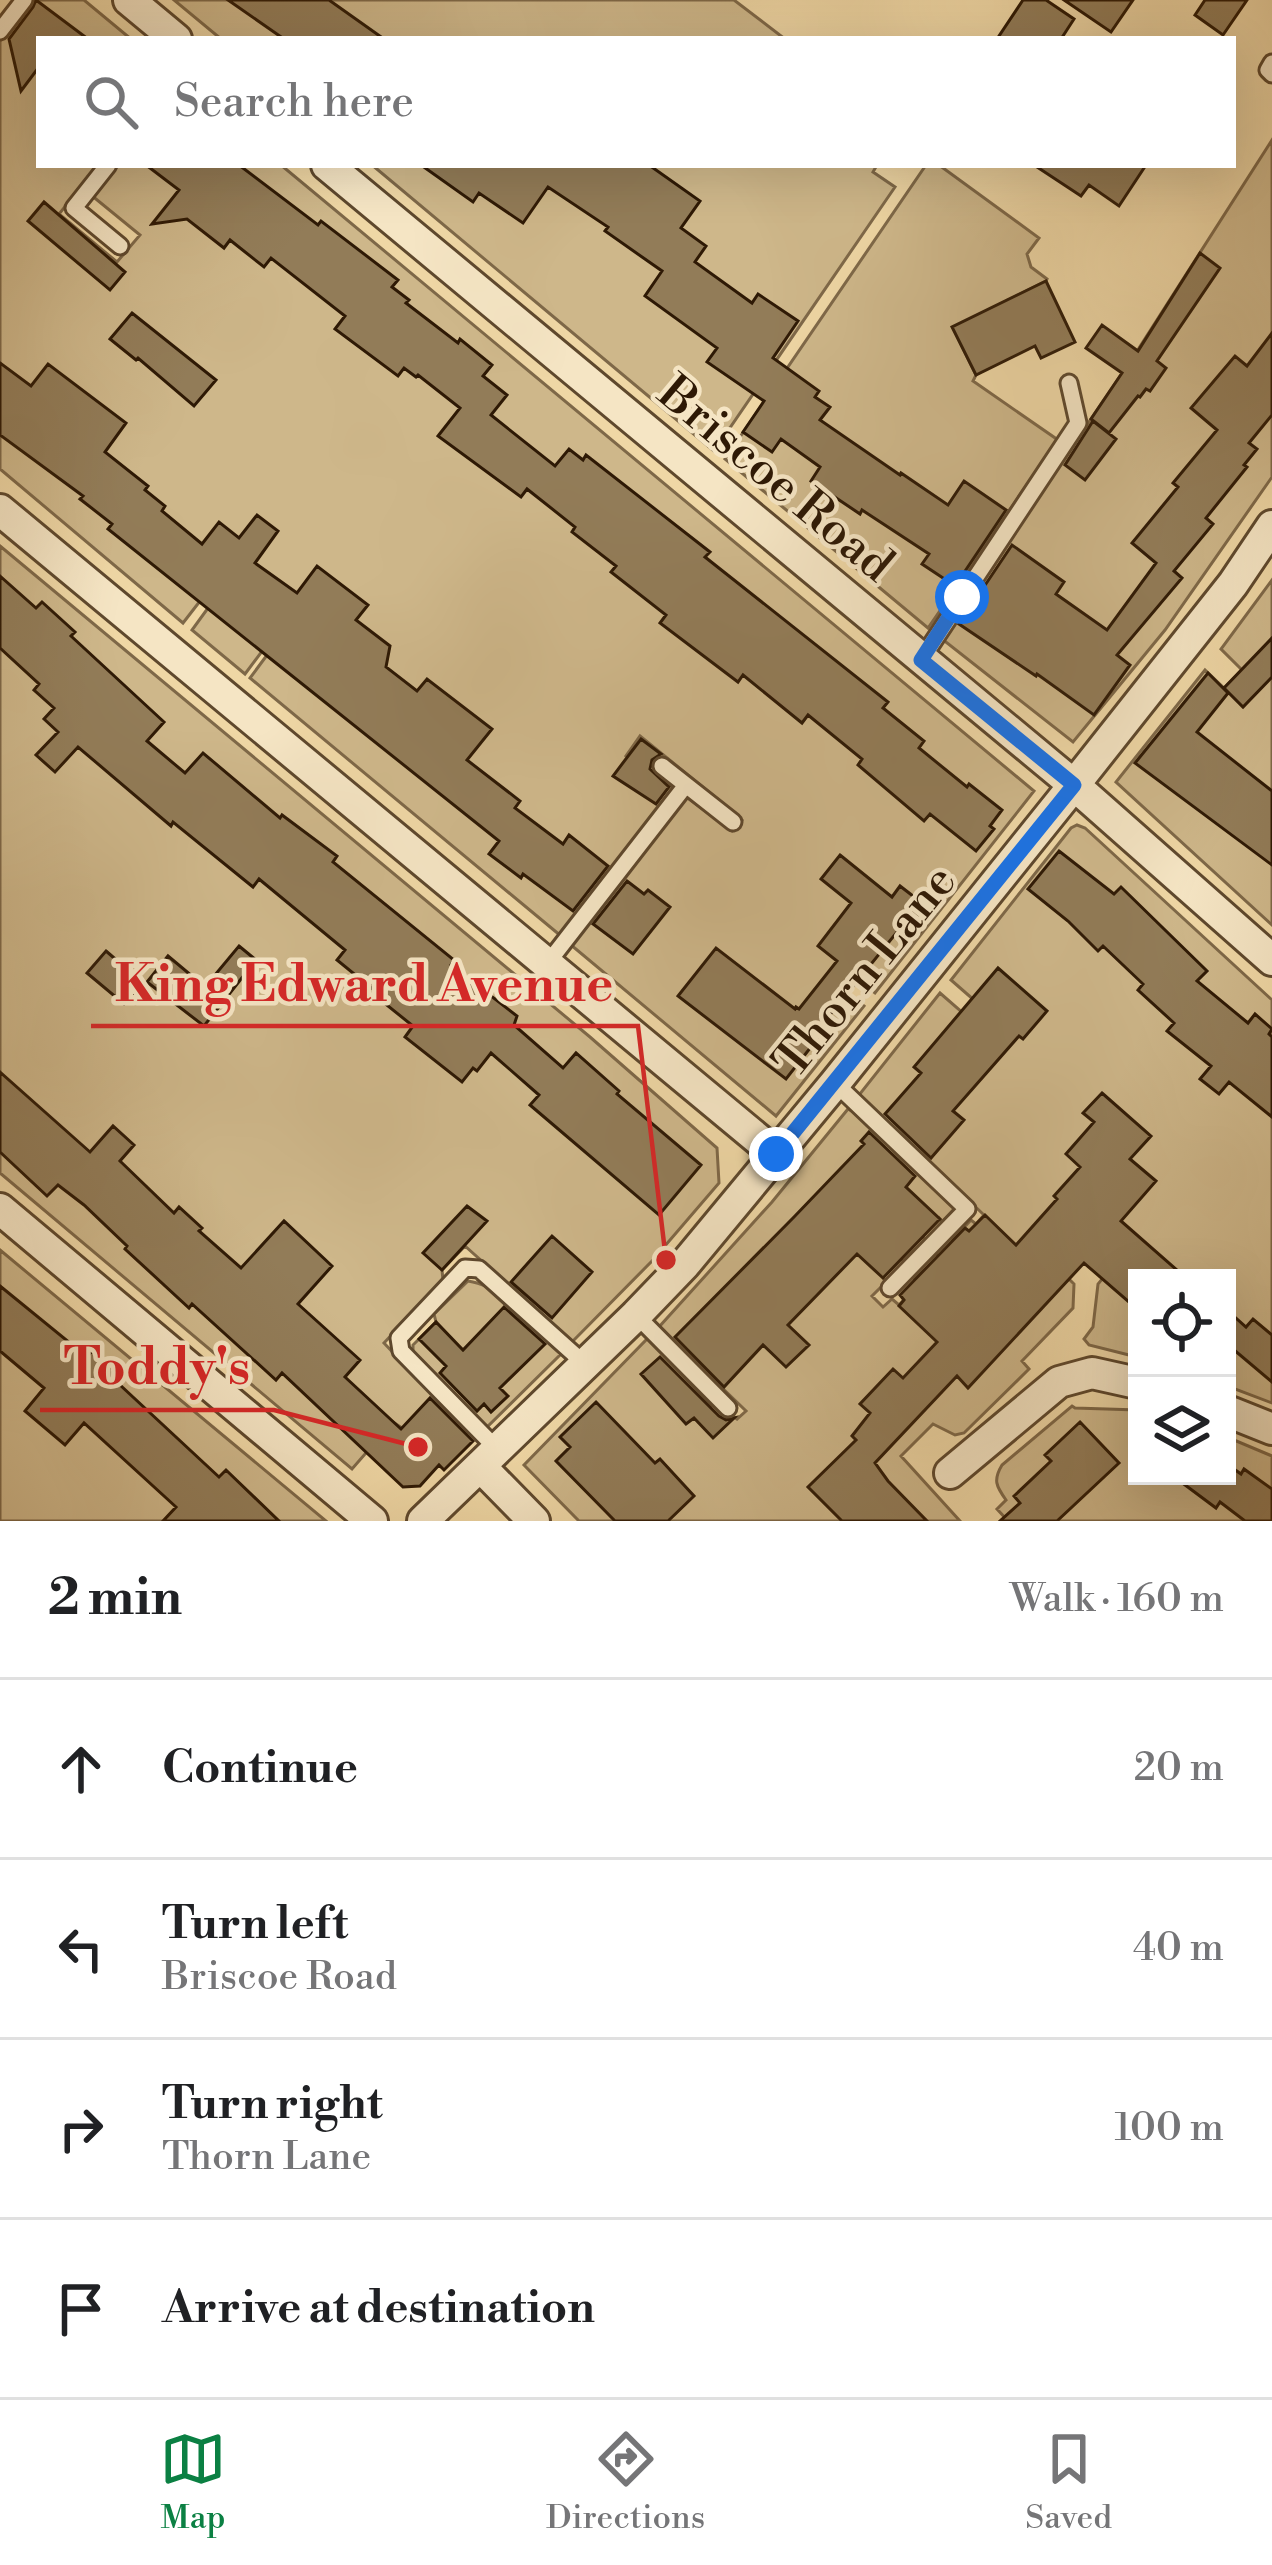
<!DOCTYPE html>
<meta charset="utf-8">
<style>
:root{--surface:#fff;--page:#f2f2f2;--text:#202124;--muted:#757577;--line:#e0e0e0;--accent:#0b8043}
body{margin:0;font-family:"Libre Bodoni",serif;background:var(--page);color:var(--text)}
.controls{position:absolute;right:36px;bottom:36px;display:grid;overflow:hidden;border-radius:0px;box-shadow:0 12px 48px #0002}
.controls button{width:108px;height:108px;display:grid;place-items:center;padding:0;border:0;border-bottom:3px solid var(--line);background:var(--surface);color:var(--text);font:60px sans-serif}
.stop{position:absolute;width:36px;height:36px;margin:-27px;border:9px solid #1a73e8;border-radius:50%;background:#fff}
.stop.end{background:#1a73e8;border-color:#fff;box-shadow:0 3px 12px #0008}
.list{margin:0;padding:0;list-style:none}
h2{display:flex;justify-content:space-between;align-items:center;height:156px;margin:0;padding:0 48px;font-size:51px}
h2 small{font-size:39px;font-weight:400;color:var(--muted)}
.list li{display:grid;grid-template-columns:78px 1fr auto;gap:36px;align-items:center;box-sizing:border-box;height:180px;padding:0 48px;border-top:3px solid var(--line)}
.list b{display:block;font-size:45px;white-space:nowrap}
.list p{margin:0;font-size:39px;white-space:nowrap;color:var(--muted)}
.list em{font-size:39px;font-style:normal;color:var(--muted)}
.icon{flex:none;width:66px;height:66px;fill:none;stroke:currentColor;stroke-width:2;stroke-linecap:round;stroke-linejoin:round}
.map{position:relative;flex:none;width:1272px;height:1521px;overflow:hidden}
.search{position:absolute;background:var(--surface);box-shadow:0 12px 48px #0002;left:36px;right:36px;top:36px;height:132px;display:flex;align-items:center;gap:30px;box-sizing:border-box;padding:0 42px;border-radius:0px;color:var(--muted);font-size:45px}
.sheet{height:876px;background:var(--surface)}
nav{display:flex;justify-content:space-around;align-items:center;box-sizing:border-box;height:168px;border-top:3px solid var(--line);background:var(--surface);font-size:33px;color:var(--muted)}
nav a{display:grid;justify-items:center;gap:6px}
nav .on{color:var(--accent)}
.map>svg:first-child{display:block}
.green{fill:#ceb78a;stroke:#7e6848;stroke-width:3}
.building{fill:#927c58;stroke:#2e1905;stroke-width:3}
.lines{fill:none;stroke-linecap:round;stroke-linejoin:round}
.service-casing{stroke:#5e482d;stroke-width:21}
.minor-casing{stroke:#5e482d;stroke-width:36}
.service{stroke:#f5e5c4;stroke-width:15}
.minor{stroke:#f5e5c4;stroke-width:30}
.route{stroke:#1a73e8;stroke-width:15}
.labels{text-anchor:middle;dominant-baseline:central;stroke-width:9;stroke-linejoin:round;paint-order:stroke}
.street-label{font-size:48px;fill:#2e1905;stroke:#f5e5c4}
.leader{fill:none;stroke:#d62828;stroke-width:4.5}
.callout-dot{fill:#d62828;stroke:#f5e5c4;stroke-width:4.5}
.callout-label{font-size:51px;text-anchor:middle;font-weight:bold;fill:#d62828;stroke:#f5e5c4;stroke-width:9;stroke-linejoin:round;paint-order:stroke}
</style>
<div class="map">
<svg width="1272" height="1521" viewBox="0 0 1272 1521">
<rect width="100%" height="100%" fill="#efd7a5"/>
<filter id="stains"><feTurbulence type="fractalNoise" baseFrequency=".00167" numOctaves="4"/><feColorMatrix values="0 0 0 0 .2 0 0 0 0 .09 0 0 0 0 .02 0 0 0 .5 -.17"/></filter>
<radialGradient id="worn" r=".72"><stop offset=".6" stop-color="#630" stop-opacity="0"/><stop offset="1" stop-color="#630" stop-opacity=".3"/></radialGradient>
<path class="green" d="M31,0h53l47,39h-92v126h60l-40,49 58,48 23,-27 -49,-40 23,-30h167l753,626 -159,202 -17,-13 -10,13 16,13 -88,110 -205,-171 114,-149 47,35 10,-11 -7,-7 -95,-77 -14,20 23,18 3,-3 22,17 -113,148 -311,-258 49,-66 -4,-5 -50,67 -53,-44 48,-66 5,-21 -62,80 -183,-154v-429z
M174,0h560l51,39h-564z
M1272,140v337l-107,153 -92,112 -131,-103 197,-291z
M372,165h505l-4,7 22,15 -181,264z
M926,165h13l100,73 -12,16 4,13 16,12 -1,2 -93,47 23,47 -3,6 85,59 -130,188 -203,-169z
M0,546l590,491 127,111 2,35 -67,78 -80,81 -107,-96 -23,24 1,10 -59,63 84,89 -2,3 -64,-7 -9,-6 -41,47 -352,-296z
M1272,580v345l-156,-143 89,-112 19,18 18,-18 -21,-21z
M1077,825l8,3 187,172v403l-45,-17v-108h-90v79l-48,-12 -5,-6 9,-12 5,-43 14,-17 -29,-26 -28,24 19,19 -1,24 -51,53 7,8 -65,64 -9,2 -22,-11 -32,32 59,65h-381l-55,-56 124,-127 64,68 2,-1 15,16 5,-4 3,2 9,-8 -87,-84 113,-125 76,-93 11,6 96,93 -13,14 -3,-4 -18,17 4,5 -21,21 -4,-2 -18,17 4,6 -14,14 11,11 9,-8 7,6 17,-18 -2,-10 21,-24 4,3 18,-13 -4,-4 18,-19 5,4 8,-9 -125,-120 81,-102 39,34 11,-13 -39,-34 120,-152z
M0,1250l326,271h-326z
M468,1281c37,5 68,48 93,73l-75,74 -73,-76v-7l23,-23 -2,-8z
M1072,1406l3,2 62,2v66h90v-39l45,19v65h-264l-11,-12 9,-9c-10,-14 -13,-20 -4,-35z"/>
<path class="building" d="M36,0l52,39h-49v28l-18,24 -12,-52 24,-32z
M228,0h101l55,39h-100z
M1023,0h23l28,19 -13,20h-64z
M1064,0h69l-22,32z
M1205,0h42l-24,35 -28,-20z
M146,165h93l79,60 3,-4 77,59 -6,7 17,13 -3,3 52,40 2,-4 32,26 -9,11 24,19 -16,20 64,51 14,-17 14,11 3,-5 124,97 -5,5 183,145 -5,6 41,33 -5,7 48,39 2,-3 33,26 -12,16 4,3 -18,22 -46,-37 -6,7 -66,-56 4,-6 -54,-44 -6,8 -59,-48 -5,7 -78,-59 6,-8 -55,-43 5,-6 -44,-34 3,-5 -48,-38 -6,8 -83,-61 22,-28 -42,-33 -2,2 -12,-9 -6,8 -63,-47 10,-13 -74,-58 -7,9 -34,-27 -6,8 -37,-29 -35,5 27,-34z
M421,165h228l51,36 -19,27 25,18 -11,16 57,41 6,-9 40,27 -25,37 46,33 -4,6 15,10 -10,13 80,55 1,-2 47,32 16,-24 42,29 -51,76 -33,-22 7,-10 -67,-44 -2,4 -49,-33 9,-14 -39,-28 -9,13 -29,-20 21,-31 -57,-39 10,-14 -72,-52 17,-25 -57,-40 3,-4 -60,-40 -25,36 -44,-30 -6,9z
M1034,165h112l-27,41 -30,-21 -8,11z
M44,202l81,70 -15,18 -82,-69z
M1200,253l20,15 -63,93 9,7 -16,23 -4,-2 -6,8 -2,-1 -29,37 -18,-14 31,-46 -36,-25 16,-23 36,26z
M1046,281l29,61 -34,16 -6,-12 -59,29 -24,-48z
M132,313l84,67 -22,26 -56,-48 -2,2 -26,-21z
M1272,333v82l-23,28 8,6 -13,16 3,2 -41,51 7,6 -39,47 8,7 -65,77 13,10 -36,50 -57,-41 -1,2 -77,-52 53,-79 52,37 -8,12 51,36 49,-67 -24,-20 46,-56 -5,-4 44,-53 -26,-22 44,-52 12,10z
M0,363l31,23 17,-22 78,59 -21,29 43,34 -3,4 20,16 -3,5 40,33 17,-22 20,16 18,-23 21,16 -23,32 42,30 20,-27 51,39 -12,15 34,26 -4,21 31,24 10,-12 65,50 -25,31 53,41 -5,7 48,36 6,-9 39,31 -35,45 -50,-37 -2,4 -32,-24 10,-13 -391,-312 4,-5 -32,-25 3,-3 -83,-61z
M1093,421l23,18 -31,41 -20,-15z
M0,576l36,32 6,-6 33,30 -4,4 93,86 -17,19 38,32 18,-20 77,65 2,-3 55,41 -4,6 121,98 -3,5 66,51 -3,9 49,43 13,-15 43,38 -2,3 84,71 -42,50 -129,-110 9,-10 -48,-42 -14,18 -4,-3 -11,14 -57,-45 8,-11 -35,-28 2,-3 -43,-35 8,-10 -86,-71 -6,8 -80,-65 -2,4 -93,-79 -23,25 -19,-17 22,-23 -14,-13 10,-11 -20,-18 5,-6 -39,-36z
M1272,638v39l-29,30 -19,-19z
M1208,673l20,20 -31,39 75,59v74l-137,-102z
M641,739l20,15 -9,6 -2,9 19,18 -13,17 -43,-28z
M1059,851l55,43 7,-7 86,84 -10,10 51,42 7,-9 17,15 -3,5 3,3v80l-43,-35 -10,12 -19,-15 11,-13 -44,-35 7,-8 -36,-33 5,-6 -40,-38 -5,5 -30,-30 -40,-32z
M840,855l52,42 8,-11 35,27 -20,25 -14,-11 -80,99 4,3 -39,50 -108,-83 38,-48 79,61 1,-2 3,2 38,-48 -19,-15 33,-43 -30,-24z
M627,881l17,13 4,-4 22,17 -37,47 -40,-30z
M239,946l17,14 -52,66 -57,-44 21,-26 37,31z
M106,951l37,32 -19,21 -37,-31z
M998,968l49,43 -24,28 -4,-3 -66,75 11,9 -33,38 -46,-44 36,-41 -7,-6z
M0,1072l90,80 23,-26 21,19 -14,16 54,52 5,-6 23,21 -3,3 42,37 43,-47 48,45 -34,38 62,56 -15,17 56,52 29,-31 43,43 -29,29 -5,-5 -19,21 -17,1 -121,-114 -6,7 -84,-76 -3,4 -64,-59 2,-3 -43,-41 -26,-20 -11,11 -47,-44z
M1102,1093l49,43 -21,23 26,22 -35,40 65,57h-49v31l-53,-46 -116,125 -11,-12 -82,87 13,18 39,40h-85l-34,-34 48,-47 -4,-4 18,-23 -10,-9 33,-35 10,9 34,-36 -38,-36 5,-6 -4,-5 65,-67 4,3 16,-16 31,30 41,-46 -3,-3 26,-29 -14,-13 28,-32 -11,-9z
M869,1132l46,44 -9,11 34,32 -57,59 -26,-24 -69,71 21,20 -23,22 -23,-22 -39,42 -49,-50 119,-120 70,-73 -3,-3z
M467,1206l20,15 -45,49 -19,-17z
M552,1236l40,36 -40,46 -41,-36z
M0,1286l87,71 5,-6 32,28 -5,5 100,93 7,-7 53,51h-116l13,-14 -92,-84 -19,22 -40,-34 19,-23 -44,-37z
M504,1307l41,37 -45,44 8,8 -17,16 -7,-8 -7,7 -37,-38 6,-7 -27,-27 17,-17 27,28z
M1227,1310l19,17 7,-8 19,16v47l-45,-38z
M660,1357l59,59 7,4 8,-2 -21,20 -19,-20 -8,6 -45,-50z
M596,1402l59,61 5,-4 34,37 -26,25h-53l-59,-60 14,-14 -10,-10z
M1080,1422l39,41 -62,58h-57l20,-18 -6,-7 37,-35 -6,-6z
M1227,1464l14,10 3,-5 28,20v32h-27l-25,-19 -4,6 -43,-32h54z"/>
<g class="lines">
<g class="service-casing">
<path id="service" d="M0,31l24,-31
M1272,63l-4,7 4,4
M108,165l-34,43 46,38
M921,660l157,-237 -9,-40
M662,766l71,56
M547,964l139,-179
M835,1083l132,126 -77,79
M636,1315l92,93
M497,1449l-96,-98 -2,-13 66,-70 14,1 106,95"/>
</g>
<g class="minor-casing">
<path id="minor" d="M129,0l47,39
M327,165l747,620 198,175
M0,510l776,644
M0,1209l372,312
M1227,1411l45,18
M480,1466l54,55
M950,1473l109,-91 33,-9 45,10
M423,1521l213,-206 49,-51 150,-181 239,-298 159,-201 39,-58"/>
</g>
<use href="#service" class="service"/>
<use href="#minor" class="minor"/>
</g>
<g class="lines">
<path class="route" d="M776,1154l298,-369 -153,-125 41,-63"/>
</g>
<g class="labels">
<g class="street-label">
<text transform="translate(775 480) rotate(40)">Briscoe Road</text>
<text transform="translate(866 972) rotate(-51)">Thorn Lane</text>
</g>
</g>
<path class="leader" d="M666 1260L638 1026H91M418 1447L274 1410H40"/>
<g class="callout-dot">
<circle cx="666" cy="1260" r="12"/>
<circle cx="418" cy="1447" r="12"/>
</g>
<g class="callout-label">
<text x="364" y="1001">King Edward Avenue</text>
<text x="157" y="1384">Toddy's</text>
</g>
<rect width="100%" height="100%" filter="url(#stains)"/>
<rect width="100%" height="100%" fill="url(#worn)"/>
</svg>
<div class="controls">
<button><svg class="icon" aria-label="locate" viewBox="0 0 24 24"><circle cx="12" cy="12" r="6"/><path d="M12 2v4M12 18v4M2 12h4M18 12h4"/></svg></button>
<button><svg class="icon" aria-label="layers" viewBox="0 0 24 24"><path d="M12 4l9 5-9 5-9-5zM3 14l9 5 9-5"/></svg></button>
</div>
<div class="stop" style="left:962px;top:597px"></div>
<div class="stop end" style="left:776px;top:1154px"></div>
<div class="search"><svg class="icon" aria-label="search" viewBox="0 0 24 24"><circle cx="10" cy="10" r="6"/><path d="M15 15l6 6"/></svg>Search here</div>
</div>
<section class="sheet">
<h2>2 min<small>Walk · 160 m</small></h2>
<ul class="list">
<li><svg class="icon" aria-label="ahead" viewBox="0 0 24 24"><path d="M12 20V5M6 11l6-6 6 6"/></svg><div><b>Continue</b></div><em>20 m</em></li>
<li><svg class="icon" aria-label="left" viewBox="0 0 24 24"><path d="M17 20v-9H6M10 6l-5 5 5 5"/></svg><div><b>Turn left</b><p>Briscoe Road</p></div><em>40 m</em></li>
<li><svg class="icon" aria-label="right" viewBox="0 0 24 24"><path d="M7 20v-9h11M14 6l5 5-5 5"/></svg><div><b>Turn right</b><p>Thorn Lane</p></div><em>100 m</em></li>
<li><svg class="icon" aria-label="arrive" viewBox="0 0 24 24"><path d="M6 21V4h12l-3 4 3 4H6"/></svg><div><b>Arrive at destination</b></div></li>
</ul>
</section>
<nav>
<a class="on"><svg class="icon" aria-label="map" viewBox="0 0 24 24"><path d="M3 6l6-2 6 2 6-2v14l-6 2-6-2-6 2zM9 4v14M15 6v14"/></svg>Map</a>
<a><svg class="icon" aria-label="directions" viewBox="0 0 24 24"><path d="M12 3l9 9-9 9-9-9zM9 14v-3h6M13 9l2 2-2 2"/></svg>Directions</a>
<a><svg class="icon" aria-label="saved" viewBox="0 0 24 24"><path d="M7 4h10v16l-5-4-5 4z"/></svg>Saved</a>
</nav>
